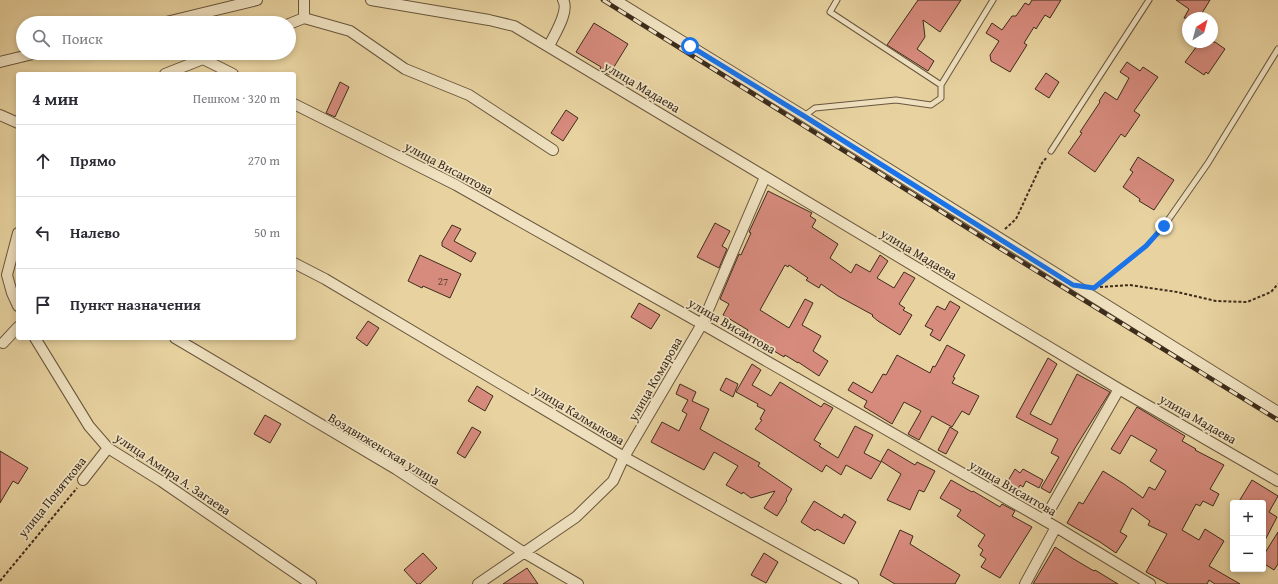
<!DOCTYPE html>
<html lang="ru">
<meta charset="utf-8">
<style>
:root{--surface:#fff;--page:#f7f7f7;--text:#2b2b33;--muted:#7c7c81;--line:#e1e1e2}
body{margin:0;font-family:"Gentium Book Plus",serif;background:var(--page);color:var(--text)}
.controls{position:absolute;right:12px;bottom:12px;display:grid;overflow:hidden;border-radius:4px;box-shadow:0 2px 6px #0003}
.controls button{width:36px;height:36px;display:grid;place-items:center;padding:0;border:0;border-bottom:1px solid var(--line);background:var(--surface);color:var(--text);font:20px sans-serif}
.compass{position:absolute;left:1182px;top:12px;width:36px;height:36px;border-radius:50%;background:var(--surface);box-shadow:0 2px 6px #0003;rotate:36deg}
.stop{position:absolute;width:12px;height:12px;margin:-9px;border:3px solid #1a73e8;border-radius:50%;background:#fff}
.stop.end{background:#1a73e8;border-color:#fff;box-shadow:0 1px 4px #0008}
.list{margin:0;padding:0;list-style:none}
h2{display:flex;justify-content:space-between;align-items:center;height:52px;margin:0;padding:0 16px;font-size:17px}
h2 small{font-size:13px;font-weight:400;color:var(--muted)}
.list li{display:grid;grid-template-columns:26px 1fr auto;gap:12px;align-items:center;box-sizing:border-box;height:72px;padding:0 16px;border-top:1px solid var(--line)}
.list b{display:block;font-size:15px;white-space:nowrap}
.list em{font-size:13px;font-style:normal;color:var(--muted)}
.icon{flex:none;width:22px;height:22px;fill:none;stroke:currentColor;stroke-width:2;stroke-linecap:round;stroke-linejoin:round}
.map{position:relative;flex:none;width:1278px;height:584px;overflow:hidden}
.search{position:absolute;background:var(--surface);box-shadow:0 2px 6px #0003;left:16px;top:16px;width:280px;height:44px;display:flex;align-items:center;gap:10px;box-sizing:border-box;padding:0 14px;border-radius:22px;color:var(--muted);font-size:15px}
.panel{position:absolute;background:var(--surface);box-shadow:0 2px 6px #0003;left:16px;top:72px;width:280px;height:268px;border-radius:4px}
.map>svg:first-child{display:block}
.building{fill:#d78b7d;stroke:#3d2c1c}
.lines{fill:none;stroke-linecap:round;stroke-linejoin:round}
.service-casing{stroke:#68563d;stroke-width:7}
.minor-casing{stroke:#68563d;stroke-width:12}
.path{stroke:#3d2c1c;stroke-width:2;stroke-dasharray:3 2;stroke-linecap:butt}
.service{stroke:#f0e2c1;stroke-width:5}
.minor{stroke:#f0e2c1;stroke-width:10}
.rail-casing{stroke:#3d2c1c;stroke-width:4.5}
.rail{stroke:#f0e2c1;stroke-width:3;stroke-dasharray:9;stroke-linecap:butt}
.route{stroke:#1a73e8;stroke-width:5}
.labels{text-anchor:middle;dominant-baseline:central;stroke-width:3.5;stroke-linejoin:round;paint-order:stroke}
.number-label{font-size:11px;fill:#644434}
.street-label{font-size:13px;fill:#3d2c1c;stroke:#f0e2c1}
</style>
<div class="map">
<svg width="1278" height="584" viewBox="0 0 1278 584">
<rect width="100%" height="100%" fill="#e8d3a0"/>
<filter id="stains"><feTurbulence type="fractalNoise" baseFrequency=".005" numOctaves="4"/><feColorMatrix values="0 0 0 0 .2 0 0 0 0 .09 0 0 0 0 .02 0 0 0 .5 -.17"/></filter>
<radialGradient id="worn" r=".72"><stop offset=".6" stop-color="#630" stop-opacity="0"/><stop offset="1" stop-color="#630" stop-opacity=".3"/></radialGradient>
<path class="building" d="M918,0h43l-21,32 -17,-12 2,17 -8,12 17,12 -6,10 -41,-26z
M1032,0h29l-11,18 -5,-3 -9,14 -2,-2 -10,16 3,2 -17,27 -19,-11 -1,-6 9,-14 -13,-8 6,-10 10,7 10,-14h4l9,-13 4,2z
M1176,0h34l-11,18h-15l5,-9z
M594,23l34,21 -19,31 -9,-6 1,-2 -25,-15z
M1200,42h15l10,7 -17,25 -2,-2 -2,3 -19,-13z
M1127,62l13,9 3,-4 15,10 -24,34 6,4 -15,22 -4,-3 -26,38 -27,-19 14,-20 -2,-1 20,-30 -1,-1 6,-9 12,8 12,-22 -9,-6z
M1046,73l13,9 -10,16 -14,-9z
M340,82l9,5 -14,30 -9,-4z
M566,110l12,8 -15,23 -12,-8z
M1138,157l36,23 -20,30 -15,-9 1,-2 -17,-12 10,-15 -3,-2z
M768,191l44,22 -2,3 6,4 -4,7 26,17 -8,14 21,15 5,-9 14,8 10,-17 8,6 -11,17 17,10 10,-16 11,6 -16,26 6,4 -2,2 9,5 -12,20 -22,-14 -6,-5 1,-1 -35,-19 -17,-12 -2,4 -13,-8 2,-2 -19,-13 -1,2 -3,-2 -25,45 29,18 16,-29 8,4 -11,22 19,11 -8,15 15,10 -9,15 -21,-14v1l-13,-8 -1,2 -38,-23 2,-4 -25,-15 6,-11 -9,-5 19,-45 2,1 10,-22 -2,-1z
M715,223l15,8 -8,15 5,3 -8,19 -22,-11z
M452,225l9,4 -7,12 22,12 -5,9 -29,-16v-4z
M420,255l41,19 -11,24 -27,-12 -1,2 -14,-7z
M950,301l10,6 -20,34 -10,-6 3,-5 -8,-4 12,-20 8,4z
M639,303l21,12 -9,14 -20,-12z
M368,321l11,7 -12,18 -11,-8z
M947,345l18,10 -12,22 2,1 -3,5 27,13 -10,19 -7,-4 -10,16 -20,-11 -13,24 -11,-6 13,-23 -17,-9 -12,22 -28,-17 3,-6 -19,-11 5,-8 19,11 11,-19 3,1 11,-20 33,18 3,-7 2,1z
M1048,358l9,6 -27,50 21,11 26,-51 33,18 -35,56 -25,45 -9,-5 18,-31 -8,-4 7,-14 -42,-22z
M752,364l9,6 -9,15 19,11 9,-14 41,25 3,-4 9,5 -19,32 7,4 -2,2 19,12 17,-32 18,9 -9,18 17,9 -10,17 -25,-14 -5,10 -15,-10 -4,7 -67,-43 7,-9 -2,-1 5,-9 -8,-4 1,-2 -22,-12z
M726,378l12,6 -5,13 -13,-7z
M680,384l16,8 -4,9 17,8 -9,20 60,34 -2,3 34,23 -6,10 1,1 -10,16 -13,-8 11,-17 -24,7 -8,-6 -1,2 -16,-9 12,-19 -24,-14 -10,18 -53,-28 11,-20 17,9 8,-17 -5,-3 6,-11 -12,-6z
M477,386l16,10 -8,15 -17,-10z
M1137,407l48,29 -3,5 14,8 -1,1 29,15 -14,24 9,5 -6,12 -10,-5 -3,5 -4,-2 -14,26 17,10 6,-11 19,12 -15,25 31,18h-25l-6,-4 -2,4h-39l-22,-12 21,-38 -19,-9 2,-4 -18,-13 -12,24 7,4 -11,17 -16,-11 -33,-19 12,-21 4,2 20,-33 21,13 19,14 6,-11 6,3 11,-19 -16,-10 7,-11 -26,-15 -11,19 -9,-5z
M265,415l16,9 -11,19 -16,-9z
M472,427l9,5 -16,26 -8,-5z
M950,427l8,5 -12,22 -8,-4z
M888,449l27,16 2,-3 18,9 -11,21 -5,-2 -9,20 -23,-10 14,-26 -20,-13z
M0,451l28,17 -10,16 -5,-3 -13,22z
M1015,469l5,4 3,-4 20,11 -4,8 -13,-7 -3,6 -3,-2 -3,6 -11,-7z
M951,480l21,12 1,-1 27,16 2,-3 13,7 -3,5 20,11 -32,51 -19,-11 5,-8 -6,-4 3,-5 -5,-4 7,-11 -28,-19 4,-6 -21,-12z
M1252,480l26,16 -9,16 8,5 -14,27v-41h-25z
M814,501l28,17 2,-4 12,8 -12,22 -27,-15 -2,2 -14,-9z
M900,530l13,6 -3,8 50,31 -5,9h-60l-15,-9z
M1278,532v32l-4,6 -11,-7v-7z
M1055,547l17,11 22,13 1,-1 23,14h-85z
M423,553l14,15 -17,16h-3l-13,-14z
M764,553l14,9 -12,21 -15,-8z
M527,568l11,16h-35z"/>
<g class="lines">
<g class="service-casing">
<path id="service" d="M837,0l-7,12 111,73
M804,116l11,-8 81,-8 35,5 10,-7v-13l52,-85
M1051,151l98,-151
M1164,226l44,-63 70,-114"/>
</g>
<g class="minor-casing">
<path id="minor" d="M371,0l118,20 25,6 605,363 159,92
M615,0l189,116 474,296
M304,18l46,13 55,38 64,26 84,55
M162,23l95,-23
M289,24l15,-6v-18
M549,46c5,-11 21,-35 14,-46
M203,59l30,15
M0,62l37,-9
M165,74l53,-21
M294,104l162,81 246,139 354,203 94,57
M0,115l18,8
M18,233l-11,42 5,18 6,13
M294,263l31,16 299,178 229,127
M35,338l54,88 19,22 53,33 150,103
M175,338l221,131 127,83 55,32
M3,343l15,-16
M83,480l25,-32
M1044,520l75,-131
M478,584l98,-67 37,-36 11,-24 78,-133 63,-147
M1025,584l31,-57"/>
</g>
<path class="path" d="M1005,229l11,-10 26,-56 5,-6
M1096,286l50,-40 13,-15
M1100,287l30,-2 47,7 39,9 31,1 24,-10 7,-8
M0,581l77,-93"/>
<use href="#service" class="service"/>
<use href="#minor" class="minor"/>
<g class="rail-casing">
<path id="rail" d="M603,0l398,249 277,171"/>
</g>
<use href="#rail" class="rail"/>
</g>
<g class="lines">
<path class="route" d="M690,46l114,70 269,169 21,3 52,-42 18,-20"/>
</g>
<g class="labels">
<g class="number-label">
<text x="443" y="281">27</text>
</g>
<g class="street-label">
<text transform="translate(642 87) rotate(31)">улица Мадаева</text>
<text transform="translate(449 168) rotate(28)">улица Висаитова</text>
<text transform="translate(919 254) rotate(31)">улица Мадаева</text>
<text transform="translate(732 326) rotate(30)">улица Висаитова</text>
<text transform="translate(655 379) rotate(-60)">улица Комарова</text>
<text transform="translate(579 415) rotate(31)">улица Калмыкова</text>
<text transform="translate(1198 419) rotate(30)">улица Мадаева</text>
<text transform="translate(384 449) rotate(31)">Воздвиженская улица</text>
<text transform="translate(173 474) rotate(34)">улица Амира А. Загаева</text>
<text transform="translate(1013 488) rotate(30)">улица Висаитова</text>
<text transform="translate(52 497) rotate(-51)">улица Поняткова</text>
</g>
</g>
<rect width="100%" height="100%" filter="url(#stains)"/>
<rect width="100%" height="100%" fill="url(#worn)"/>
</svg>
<div class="controls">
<button>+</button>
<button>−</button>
</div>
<svg class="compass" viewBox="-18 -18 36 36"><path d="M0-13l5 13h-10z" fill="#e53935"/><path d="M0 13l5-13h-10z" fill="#7c7c81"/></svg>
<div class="stop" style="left:690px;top:46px"></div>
<div class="stop end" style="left:1164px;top:226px"></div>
<div class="search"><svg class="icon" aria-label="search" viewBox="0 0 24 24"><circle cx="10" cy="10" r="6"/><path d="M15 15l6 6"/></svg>Поиск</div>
<section class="panel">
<h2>4 мин<small>Пешком · 320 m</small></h2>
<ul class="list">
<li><svg class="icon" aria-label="ahead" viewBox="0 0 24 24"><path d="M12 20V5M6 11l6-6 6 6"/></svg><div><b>Прямо</b></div><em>270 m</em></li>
<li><svg class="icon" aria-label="left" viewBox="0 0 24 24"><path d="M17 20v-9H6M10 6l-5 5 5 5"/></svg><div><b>Налево</b></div><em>50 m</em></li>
<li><svg class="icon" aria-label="arrive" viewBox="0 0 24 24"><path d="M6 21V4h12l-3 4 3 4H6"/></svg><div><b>Пункт назначения</b></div></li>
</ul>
</section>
</div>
